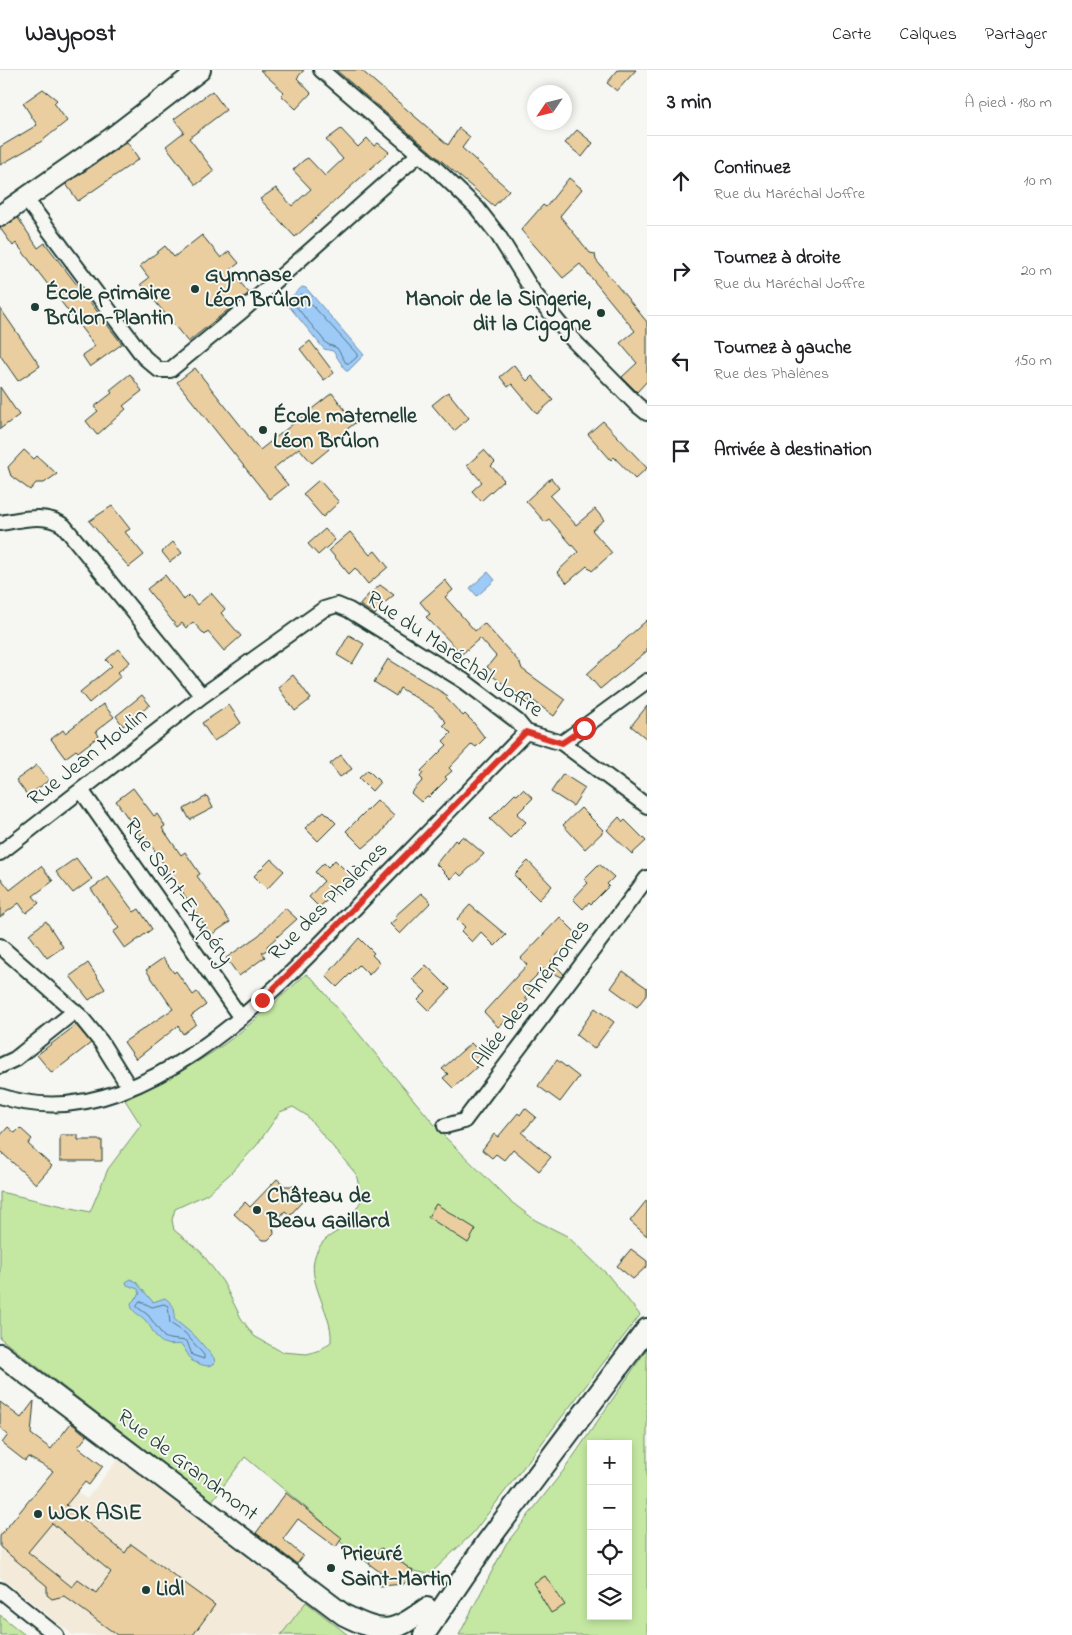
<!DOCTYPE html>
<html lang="fr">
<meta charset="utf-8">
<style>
:root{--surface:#fff;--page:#f6f6f6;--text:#202124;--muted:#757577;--line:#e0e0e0}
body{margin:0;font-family:"Indie Flower",sans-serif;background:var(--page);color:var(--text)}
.controls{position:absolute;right:15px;bottom:15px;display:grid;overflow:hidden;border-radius:0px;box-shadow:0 2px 8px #0003}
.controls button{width:45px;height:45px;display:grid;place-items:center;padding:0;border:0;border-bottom:1px solid var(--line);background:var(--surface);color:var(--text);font:25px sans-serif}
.compass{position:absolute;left:527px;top:15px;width:45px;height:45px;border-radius:50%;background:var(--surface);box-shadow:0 2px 8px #0003;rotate:235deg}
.stop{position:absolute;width:15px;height:15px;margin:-11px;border:4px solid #d93025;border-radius:50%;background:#fff}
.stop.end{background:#d93025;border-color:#fff;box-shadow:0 1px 5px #0008}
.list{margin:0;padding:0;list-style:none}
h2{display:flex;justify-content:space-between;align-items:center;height:65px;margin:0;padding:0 20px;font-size:21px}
h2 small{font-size:16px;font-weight:400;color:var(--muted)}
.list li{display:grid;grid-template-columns:32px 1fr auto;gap:15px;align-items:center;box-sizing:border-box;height:90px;padding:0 20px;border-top:1px solid var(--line)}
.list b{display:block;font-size:19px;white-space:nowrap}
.list p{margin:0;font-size:16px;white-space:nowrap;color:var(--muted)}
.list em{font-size:16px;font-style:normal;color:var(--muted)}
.icon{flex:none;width:28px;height:28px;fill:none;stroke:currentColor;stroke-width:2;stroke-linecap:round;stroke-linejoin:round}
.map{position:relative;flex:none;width:647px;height:1565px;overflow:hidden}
header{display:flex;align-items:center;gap:30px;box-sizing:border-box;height:70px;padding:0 25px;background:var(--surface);border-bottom:1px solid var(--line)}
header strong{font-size:24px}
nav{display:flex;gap:28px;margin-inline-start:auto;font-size:18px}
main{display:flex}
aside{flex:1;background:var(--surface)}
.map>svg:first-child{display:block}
.built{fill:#f3ead9}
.green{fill:#c4e8a2;stroke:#72926b;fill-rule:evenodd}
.water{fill:#9ecaf8;stroke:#6b92aa}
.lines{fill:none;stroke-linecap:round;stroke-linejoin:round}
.shore{stroke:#527582;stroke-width:1}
.building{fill:#ebce9f;stroke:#1f3d34;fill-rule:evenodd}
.street-casing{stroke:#1f3d34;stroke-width:18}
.secondary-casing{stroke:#1f3d34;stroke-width:24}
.street{stroke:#f6f6f2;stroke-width:14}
.secondary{stroke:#f6f6f2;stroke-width:20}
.route{stroke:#d93025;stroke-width:6}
.poi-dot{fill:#1f3d34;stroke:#f6f6f2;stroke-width:2}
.labels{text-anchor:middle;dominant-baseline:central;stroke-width:4;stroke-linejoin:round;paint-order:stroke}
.poi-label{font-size:22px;font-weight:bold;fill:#1f3d34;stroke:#f6f6f2;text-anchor:start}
.street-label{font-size:22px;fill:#1f3d34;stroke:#f6f6f2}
</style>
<header>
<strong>Waypost</strong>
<nav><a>Carte</a><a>Calques</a><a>Partager</a></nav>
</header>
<main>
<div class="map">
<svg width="647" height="1565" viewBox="0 0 647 1565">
<rect width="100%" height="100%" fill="#f6f6f2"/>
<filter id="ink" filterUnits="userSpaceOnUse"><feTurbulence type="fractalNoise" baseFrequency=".02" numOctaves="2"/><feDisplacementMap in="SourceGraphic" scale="10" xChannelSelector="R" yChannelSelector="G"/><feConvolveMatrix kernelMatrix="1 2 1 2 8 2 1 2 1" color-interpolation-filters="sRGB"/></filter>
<g filter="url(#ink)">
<path class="built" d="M118,1389l188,143 -25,33h-208l-73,-58v-47l3,2 45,-55 4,3 2,-3 33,22z"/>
<path class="green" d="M306,904l8,6 130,156 66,65 25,19 32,16 41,39 32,40 -167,218 -43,41 -17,-3 -32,-23 -12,16 -44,-34 -2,-8 -78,-65 -33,44 -212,-163v-146l90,20 18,-43 33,-44 -16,-25c40,-20 79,-39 114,-67 23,-18 45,-39 67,-59zM293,1037l13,8 50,59 6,25c-7,12 -12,22 -23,31 -5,4 -12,7 -16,12 -27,31 11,67 8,100l-11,8 -13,4 -25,-2 -28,-16 -13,-18 -18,-36 -22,-30 -27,-22 -2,-10 3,-11 32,-15 23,-20 27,-29 23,-33z
M647,1279v286h-188l47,-91 58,-74zM591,1374h37v172h-37z
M306,1532l42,33h-67z
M0,1545l25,20h-25z"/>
<path class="water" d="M302,217l4,1 58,67 -16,16h-2l-13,-20 -9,-2 -36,-44 -1,-4z
M488,502l7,8 -18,16 -7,-8z
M131,1209l5,3 17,20 12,-4c9,7 11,11 9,21l22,18 18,21 1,5c-7,6 -15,1 -23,-2l-10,-16c-5,-2 -10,1 -16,-1 -11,-3 -13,-16 -21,-24 -5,-6 -14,-7 -14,-17l9,-9 -2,-5 -11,-4 -1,-3z"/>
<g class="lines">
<path class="shore" d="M302,224l55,60v3l-7,6h-4l-9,-15 -10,-4 -33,-40v-3z
M140,1231l12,6 12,-3 4,2 2,17 15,10 19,22v4l-12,-4 -5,-14 -18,-2 -5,-2 -16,-22 -11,-8z"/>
</g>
<path class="building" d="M260,0h44l-7,8 14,15 -15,16 -15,-14 3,-3z
M336,0h25l87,75 11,-17 11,9 -8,11 47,42 -15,16z
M618,0h18l-19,21 -10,-8z
M43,19l14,11 -3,3 13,18 -25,20 -42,24v-18l37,-22 -14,-22z
M212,21l14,19 -37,28 25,33 -18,14 -30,-39 18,-14 -10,-13z
M341,59l17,18 9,-9 7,8 4,-3 11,9 -94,85 -35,-38 16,-11 16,18 19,-17 -18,-19 11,-10 4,-2 17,18 18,-17 -17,-19z
M577,60l16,13 -11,14 -17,-14z
M127,72l12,17 -61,42 -12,-17z
M569,108l13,11 -22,27 30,37 5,1 1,6 51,62v59l-10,11 -15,-15 15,-14 -17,-20 15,-12 -55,-67 -17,14 -42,-48 22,-25 3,2z
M18,148l20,30 7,-5 77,101 -32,23 -8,-12 13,-9 -79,-103 -3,3 -13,-18z
M202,165l19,23 8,-7 10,12 -9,7 19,23 -61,49 -47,-58 8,-6 -9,-12 25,-20 9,11z
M0,238l40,58 -22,15 -18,-26z
M310,271l24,32 -10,7 -24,-31z
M514,295l13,16 5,-5 21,24 -16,14 -25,-30 -4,3 -8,-10z
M195,298l65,82 72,-57 23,30 -29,23 3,3 -17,14 -13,-15 -25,20 14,17 -18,14 -93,-117z
M130,304l12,17 -19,15 3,3 -29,26 -11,-14 12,-10 -4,-4 18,-14 -2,-3z
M0,317l19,28 -19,14z
M448,322l21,26 -15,13 -22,-26z
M603,351l44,47 -12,11 -21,-22 -3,3 -23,-26z
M24,380l10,9 3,-3 20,18 -13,9h-8l-6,7 -19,-14 -3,-9z
M484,380l11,12 -4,4 13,14 -23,21 -9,-10 10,-9 -15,-17z
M551,408l8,10 -9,8 26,29 19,-16 9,11 -12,10 20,23 -20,18 -5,-5 -20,17 -10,-11 21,-20 -29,-33 -4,3 -19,-21z
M319,410l20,22 -16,15 -20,-23z
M112,436l18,23 -5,3 19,23 -15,12 -40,-46z
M325,459l10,11 -17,15 -10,-11z
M350,462l20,23 5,-4 13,16 -20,17 -13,-16 -6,6 -20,-24z
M173,472l9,11 -12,9 -8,-10z
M165,505l19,25 5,-5 8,10 14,-12 14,16 -4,4 20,23 -17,15 -16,-19 -3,3 -12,-13 -7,6 -4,-5 -5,4 -30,-38z
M445,510l8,10 -8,7 30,34 9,-8 36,40 2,6 43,31 -11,16 -23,-17 -2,3 -38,-27 2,-3 -6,-5 9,-11 -16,-18 -18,16 -36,-37 4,-3 -10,-12z
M380,515l14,10 -12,10 -7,10 -15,-10 8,-10z
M647,550v31l-47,38 -13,-15z
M349,565l15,9 -12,20 -15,-9z
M119,579l11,13 -12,10 3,4 -32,27 -9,-11 32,-26 -6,-6z
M388,589l60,37 -2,2 17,18 2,-2 8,8 12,16 -9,9 -4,-3 -23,24 3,3 -7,6 2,2 -18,18 -2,-1 -6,6 -10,-9 12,-13 -3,-3 3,-4 -2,-2 26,-26 -4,-4 8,-8 -8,-8 3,-3 -13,-14 -33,-20 -4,8 -22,-14z
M293,605l18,24 -16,12 -17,-24z
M142,625l8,10 -27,21 -7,-10z
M103,634l11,13 -18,14 3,5 -21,16 -2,-2 -11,8 -14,-19 12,-9 2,3z
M229,635l12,18 -27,18 -12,-18z
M647,636v33l-16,-13z
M341,685l11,14 -12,8 -10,-13z
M37,695l12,15 -21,16 -12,-16z
M368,700l12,12 -8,9 -13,-13z
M563,704l22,14 -12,18 -22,-14z
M133,718l21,28 3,-2 8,12 -3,2 19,27 4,-3 15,22 -3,2 33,46 -19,13 -64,-96 -3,2 -28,-40z
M523,719l10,9 -16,16 9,8 -16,16 -20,-19 25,-25 2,1z
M207,726l6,12 -23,12 -6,-11z
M377,730l17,16 -14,18 -17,14 -17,-17z
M581,738l23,23 -19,18 -22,-24z
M324,741l12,12 -18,18 -13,-13z
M619,747l4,5 2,-2 21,21 -14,13 -25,-24z
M463,766l21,18 -23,22 -4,-4 -6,7 -15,-15 19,-24 2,2z
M76,788l16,21 -19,14 -17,-21z
M271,789l13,12 -17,18 -13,-13z
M335,790l15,15 -14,18 -17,14 -10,-10 15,-16 -9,-9 9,-9 4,4z
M528,791l24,25 -13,14 -25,-25z
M599,794l15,13 -7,7 2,2 -18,18 -2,-2 -6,7 -10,-10 15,-16 -4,-4z
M41,796l12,15 -20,15 6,7 -13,10 -7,-10 -19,14v-40l10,13z
M108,807l26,35 5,-3 13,20 -27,20 -12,-17 6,-4 -28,-39z
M421,823l10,9 -31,32 -10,-10 7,-6 -2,-2z
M470,835l36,30 -11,11 -14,-14 -9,10 -11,-11 4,-4 -8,-8z
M285,838l12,11 -30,27 1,3 -6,4 3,4 -26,19 -13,-18 33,-23z
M560,847l17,17 -26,27 13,13 -3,3 -18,-8 -16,16 5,6 -7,7 3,2 -22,22 -1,-1 -7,6 -14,-15 43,-47 -6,-7z
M46,851l17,26 -16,11 -18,-24z
M359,868l15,15 -2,2 8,8 -11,12 -10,-10 -22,22 -11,-11z
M163,888l11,15 2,-2 17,24 4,-3 9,13 -15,11 5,8 -13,10 -5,-8 -42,33 -12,-17 49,-33 -27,-39z
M88,893l17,26 -16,11 -19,-24z
M426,895l24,24 -21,22 -11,-11 8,-8 -14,-13z
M623,901l24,17v6l-10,13 -26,-19z
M595,938l19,14 -20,27 -18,-14z
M76,955l15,18 -39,30 -15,-18z
M471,973l13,13 -9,10 2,1 -24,21 -10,-10 5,-4 -6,-5z
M557,990l22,17 -19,25 -22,-16z
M525,1038l11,9 -14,16 29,24 -12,14 -26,-22 -9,11 -8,-6 -4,4 -10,-8 12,-16 4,3 20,-24 2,2z
M8,1057l7,6 5,-5 12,11 -4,5 24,22 -16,18 -36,-33v-15z
M60,1065h18v5h24v21h-42z
M277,1109l8,7h8l1,9 8,7 -12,13 -5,-4 -12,14 1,9 -6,6h-6l-28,-26 11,-12 5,5z
M647,1130v36l-17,-15z
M436,1134l40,25 -8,14 -40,-26z
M631,1179l16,12v5l-14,13 -16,-13z
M34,1331l-3,33 20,15 20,-26 16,13 -9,11 25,19 -14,19 -4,-3 -19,23 59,48 6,-9 84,61 -22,30h-76l-53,-39 -12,3 -5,-4v-9l-47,-39v-11l53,-65 -25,-14 -3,4 -23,-18 6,-8 -8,-7v-26l21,16zM52,1453l59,49 -15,21 -18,-13 -6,7 -44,-35z
M286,1423l56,45 -6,9 -38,-28 -15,20 20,17 -6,8 -41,-31z
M381,1478l32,23 -9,13 -24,2 7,-9 -18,-13z
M545,1506l20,29 -14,8 -18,-30z"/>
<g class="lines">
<g class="street-casing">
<path id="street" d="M321,0l111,95 45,43 21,27 36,58 38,46 64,65 11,9
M25,128l119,159 15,13h11l72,-59 177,-157
M0,453c21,-3 45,-11 64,3l138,170 122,-87 13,-4 12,5 115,71 53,40 9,11 36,11 85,-62
M562,673l85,63
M81,720l160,228
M0,783l202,-157
M0,876l80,70 21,26 28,45
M0,996l15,-7 60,-48
M0,1026c142,48 288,-119 376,-210 50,-51 100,-103 150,-154
M445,1056l19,-5 183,-243
M0,1520l56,45"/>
</g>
<g class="secondary-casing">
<path id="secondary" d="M0,146l112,-78 88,-68
M0,1284l344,261c41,20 47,19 83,-7
M424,1565l61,-90 162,-216"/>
</g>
<use href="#street" class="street"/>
<use href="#secondary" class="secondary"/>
</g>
</g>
<g class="lines" filter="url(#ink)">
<path class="route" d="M262,930l49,-48 215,-220 36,11 22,-15"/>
</g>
<g class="poi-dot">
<circle cx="195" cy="219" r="5"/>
<circle cx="35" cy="237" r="5"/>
<circle cx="601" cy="243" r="5"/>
<circle cx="263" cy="360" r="5"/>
<circle cx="257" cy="1140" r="5"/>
<circle cx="38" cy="1444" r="5"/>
<circle cx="331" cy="1498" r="5"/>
<circle cx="146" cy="1520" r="5"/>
</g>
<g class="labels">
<g class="poi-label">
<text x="205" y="206">Gymnase<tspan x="205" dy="25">Léon Brûlon</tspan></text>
<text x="45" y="224">École primaire<tspan x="45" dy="25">Brûlon-Plantin</tspan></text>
<text x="591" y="230" text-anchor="end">Manoir de la Singerie,<tspan x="591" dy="25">dit la Cigogne</tspan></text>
<text x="273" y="347">École maternelle<tspan x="273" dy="25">Léon Brûlon</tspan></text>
<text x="267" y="1127">Château de<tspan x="267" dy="25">Beau Gaillard</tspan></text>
<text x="48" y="1444">WOK ASIE</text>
<text x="341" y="1485">Prieuré<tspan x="341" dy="25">Saint-Martin</tspan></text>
<text x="156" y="1520">Lidl</text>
</g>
<g class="street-label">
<text transform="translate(454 585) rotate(34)">Rue du Maréchal Joffre</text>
<text transform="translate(88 688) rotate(-38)">Rue Jean Moulin</text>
<text transform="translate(178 822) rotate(55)">Rue Saint-Exupéry</text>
<text transform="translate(329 832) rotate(-45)">Rue des Phalènes</text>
<text transform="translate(532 924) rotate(-53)">Allée des Anémones</text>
<text transform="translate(187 1396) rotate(37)">Rue de Grandmont</text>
</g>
</g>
</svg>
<div class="controls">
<button>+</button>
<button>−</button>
<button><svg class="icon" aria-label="locate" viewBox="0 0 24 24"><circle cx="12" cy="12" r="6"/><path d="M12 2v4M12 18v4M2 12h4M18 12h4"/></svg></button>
<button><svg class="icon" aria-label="layers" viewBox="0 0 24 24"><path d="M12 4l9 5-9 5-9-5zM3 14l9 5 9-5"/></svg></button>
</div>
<svg class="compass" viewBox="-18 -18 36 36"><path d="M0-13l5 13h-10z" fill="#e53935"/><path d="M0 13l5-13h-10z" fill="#757577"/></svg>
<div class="stop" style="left:584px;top:658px"></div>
<div class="stop end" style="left:262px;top:930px"></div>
</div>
<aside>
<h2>3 min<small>À pied · 180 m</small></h2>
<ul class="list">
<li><svg class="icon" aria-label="ahead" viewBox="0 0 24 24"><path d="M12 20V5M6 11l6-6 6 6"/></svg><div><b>Continuez</b><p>Rue du Maréchal Joffre</p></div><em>10 m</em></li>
<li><svg class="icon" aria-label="right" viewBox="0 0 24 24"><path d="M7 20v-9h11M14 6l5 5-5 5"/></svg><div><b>Tournez à droite</b><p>Rue du Maréchal Joffre</p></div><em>20 m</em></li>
<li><svg class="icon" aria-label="left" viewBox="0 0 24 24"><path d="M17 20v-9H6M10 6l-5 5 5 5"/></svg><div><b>Tournez à gauche</b><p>Rue des Phalènes</p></div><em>150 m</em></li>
<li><svg class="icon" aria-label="arrive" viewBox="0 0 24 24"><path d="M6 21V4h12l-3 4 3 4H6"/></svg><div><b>Arrivée à destination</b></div></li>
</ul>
</aside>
</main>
